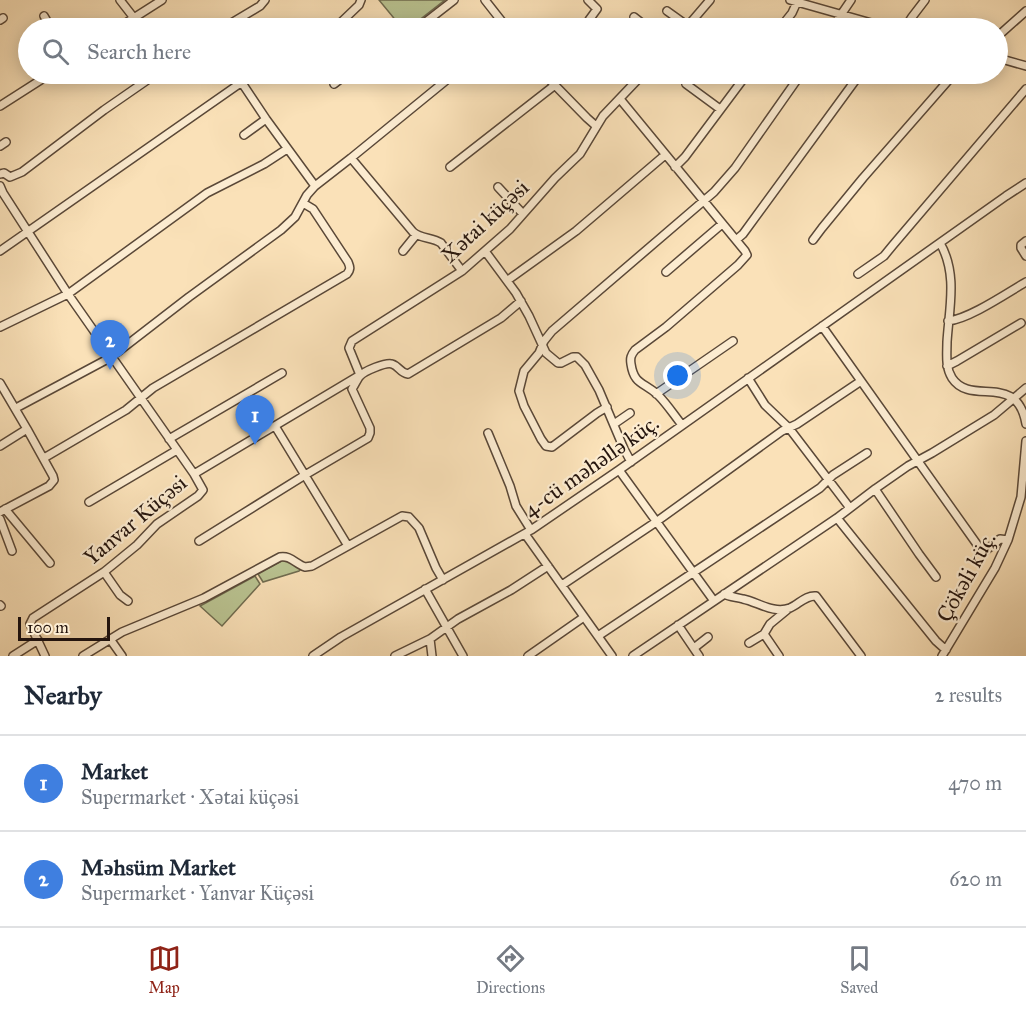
<!DOCTYPE html>
<meta charset="utf-8">
<style>
:root{--surface:#fff;--page:#f2f2f3;--text:#1f2937;--muted:#747a83;--line:#e0e1e3;--accent:#8f2418}
body{margin:0;font-family:"IM FELL Great Primer",serif;background:var(--page);color:var(--text)}
.scale{position:absolute;left:18px;bottom:15px;width:92px;box-sizing:border-box;padding-left:6px;border:3px solid #25150e;border-top:0;font-size:16px;line-height:21px;white-space:nowrap;color:#25150e;-webkit-text-stroke:4px #fcecd1;paint-order:stroke}
.you{position:absolute;left:678px;top:376px;width:21px;height:21px;margin:-15px;border:4px solid #fff;border-radius:50%;background:#1a73e8;box-shadow:0 0 0 9px #1a73e833}
.badge{display:grid;place-items:center;width:39px;height:39px;border-radius:50%;background:var(--accent);color:#fff;font-size:20px;font-weight:700}
.pin{position:absolute;translate:-50% -50px;filter:drop-shadow(0 2px 3px #0008)}
.pin::after{content:'';position:absolute;top:32px;width:21px;height:18px;background:inherit;clip-path:polygon(0 0,100% 0,50% 100%)}
.list{margin:0;padding:0;list-style:none}
h2{display:flex;justify-content:space-between;align-items:center;height:78px;margin:0;padding:0 24px;font-size:26px}
h2 small{font-size:20px;font-weight:400;color:var(--muted)}
.list li{display:grid;grid-template-columns:39px 1fr auto;gap:18px;align-items:center;box-sizing:border-box;height:96px;padding:0 24px;border-top:2px solid var(--line)}
.list b{display:block;font-size:22px;white-space:nowrap}
.list p{margin:0;font-size:20px;white-space:nowrap;color:var(--muted)}
.list em{font-size:20px;font-style:normal;color:var(--muted)}
.icon{flex:none;width:33px;height:33px;fill:none;stroke:currentColor;stroke-width:2;stroke-linecap:round;stroke-linejoin:round}
.map{position:relative;flex:none;width:1026px;height:656px;overflow:hidden}
.search{position:absolute;background:var(--surface);box-shadow:0 3px 15px #0003;left:18px;right:18px;top:18px;height:66px;display:flex;align-items:center;gap:15px;box-sizing:border-box;padding:0 21px;border-radius:33px;color:var(--muted);font-size:22px}
.sheet{height:270px;background:var(--surface)}
nav{display:flex;justify-content:space-around;align-items:center;box-sizing:border-box;height:84px;border-top:2px solid var(--line);background:var(--surface);font-size:16px;color:var(--muted)}
nav a{display:grid;justify-items:center;gap:3px}
nav .on{color:var(--accent)}
.map>svg:first-child{display:block}
.green{fill:#bac492;stroke:#706c50;stroke-width:1.5}
.lines{fill:none;stroke-linecap:round;stroke-linejoin:round}
.minor-casing{stroke:#5a4838;stroke-width:10}
.minor{stroke:#fcecd1;stroke-width:7}
.labels{text-anchor:middle;dominant-baseline:central;stroke-width:4.5;stroke-linejoin:round;paint-order:stroke}
.street-label{font-size:22px;fill:#25150e;stroke:#fcecd1}
</style>
<div class="map">
<svg width="1026" height="656" viewBox="0 0 1026 656">
<rect width="100%" height="100%" fill="#fae1b8"/>
<filter id="stains"><feTurbulence type="fractalNoise" baseFrequency=".00333" numOctaves="4"/><feColorMatrix values="0 0 0 0 .2 0 0 0 0 .09 0 0 0 0 .02 0 0 0 .5 -.17"/></filter>
<radialGradient id="worn" r=".72"><stop offset=".6" stop-color="#630" stop-opacity="0"/><stop offset="1" stop-color="#630" stop-opacity=".3"/></radialGradient>
<path class="green" d="M379,0h66l-36,28h-7z
M285,559l16,10 -2,2 -36,11 -5,-8z
M255,576l5,8 -38,42 -22,-20z"/>
<g class="lines">
<g class="minor-casing">
<path id="minor" d="M120,0l14,18
M485,0l22,28
M588,0l9,9 -8,11
M790,0l99,28
M667,11l21,15
M44,16l7,12
M634,17l14,11
M345,19l6,9
M0,20l3,-2
M118,28l44,-28
M223,28l37,-22 5,-6
M335,28l24,-23 2,-5
M418,28l36,-28
M686,28l24,-28
M780,28l12,-15 5,-11
M832,28l19,-28
M905,28l7,-11 13,-17
M969,28l1,-2
M998,36l28,-25
M998,58l28,8
M101,74l4,5
M236,74l30,45 49,67
M544,74l43,44 9,8
M334,84l13,-10
M686,84l34,25
M620,99l125,152 2,4 -9,10 -72,62 -31,23c-4,5 -5,8 -4,14 3,21 13,18 27,31 9,9 16,20 24,30
M0,106l50,-32
M244,135l22,-16
M0,146l6,-4
M351,158l62,74c8,7 19,5 28,11l21,28
M450,167l105,-82
M675,167l10,-10 62,-83
M0,174l4,-1 6,4 12,-5 82,-62 52,-36
M0,186l3,7 65,101 126,180 9,16 -5,6 -41,28 -20,21 -33,27 -71,46 -3,6 15,32
M498,187l25,27
M736,240l7,-6 117,-160
M813,240l9,-12 41,-50 91,-104
M1026,241l-5,4v3l5,8
M940,243c18,31 9,66 7,99 0,12 -2,25 5,36 19,29 65,-7 74,46
M0,251l242,-169
M403,251l13,-16
M485,251l31,42 13,23 17,37 12,10h3l12,-6h4l8,8 14,25 25,59 7,13
M666,272l56,-48
M858,274l26,-18 9,-11 133,-156
M508,280l68,-49 89,-76
M948,321c21,-2 59,-28 78,-39
M822,326l159,224 4,1 15,-12 8,1
M0,327l68,-33 139,-101 57,-29 23,-15
M947,366l10,-5 64,-38
M748,378l17,27 24,23 61,80
M0,383l27,46 26,47 1,4 -5,6 -49,26
M656,394l77,-53
M607,407l-10,6 -45,34 -6,-1 -5,-7 -17,-33 -5,-15 5,-20 15,-18 5,-12 8,-10 162,-139 21,-24 66,-94
M16,408l88,-47 15,-10 70,-54 92,-67 14,-13 12,-22 8,-9 36,-28 103,-84
M614,424l16,-11
M275,426l73,120
M488,433l22,53 6,20 15,24
M169,439l113,-66
M0,446l27,-17
M44,458l82,-48 27,-22 194,-114c4,-5 3,-7 1,-12l-35,-53 -10,-6
M619,470l95,131
M194,474l166,-99 -11,-27 3,-7 110,-70 48,-42 45,-51 25,-24 23,-38 40,-42
M875,489l44,65 17,23
M89,502l88,-52
M5,509l45,54
M837,518l99,123 10,9
M0,519l12,32
M525,534l87,122
M199,541l106,-66 63,-37 2,-5v-5l-18,-39c3,-4 5,-10 8,-13 4,-5 26,-14 32,-12 7,2 8,9 16,10l93,-56 20,-17
M104,572l16,23 8,6
M562,585l94,-63 126,-91 15,-7 64,-43
M425,589l38,67
M724,594c6,3 12,3 19,5 15,3 30,15 47,9 9,-4 16,-13 26,-12l45,60
M0,605l1,1
M678,625l21,31
M598,636l222,-148 13,-13 34,-22
M110,639l12,17
M430,639l2,17
M749,643l15,-9
M694,648l14,-11
M13,656l25,-16
M83,656l39,-24 82,-34 76,-41c10,-2 16,7 25,10l7,-1 90,-50 7,1 10,11 17,40 7,12
M313,656l28,-19 190,-107 88,-60 387,-274 20,-13
M395,656l35,-17 28,-20 53,-29 37,-24
M528,656l56,-39
M633,656l204,-138 38,-29 33,-23 24,-13 62,-38 32,-27
M779,656l-15,-22 6,-10 17,-14
M942,656l53,-88 13,-28 13,-43 5,-56"/>
</g>
<use href="#minor" class="minor"/>
</g>
<g class="labels">
<g class="street-label">
<text transform="translate(485 221) rotate(-43)">Xətai küçəsi</text>
<text transform="translate(591 466) rotate(-35)">4-cü məhəllə küç.</text>
<text transform="translate(135 520) rotate(-40)">Yanvar Küçəsi</text>
<text transform="translate(966 577) rotate(-61)">Çökəli küç.</text>
</g>
</g>
<rect width="100%" height="100%" filter="url(#stains)"/>
<rect width="100%" height="100%" fill="url(#worn)"/>
</svg>
<div class="scale">100 m</div>
<div class="you"></div>
<div class="pin badge" style="left:255px;top:445px;background:#3f7fe0">1</div>
<div class="pin badge" style="left:110px;top:370px;background:#3f7fe0">2</div>
<div class="search"><svg class="icon" aria-label="search" viewBox="0 0 24 24"><circle cx="10" cy="10" r="6"/><path d="M15 15l6 6"/></svg>Search here</div>
</div>
<section class="sheet">
<h2>Nearby<small>2 results</small></h2>
<ul class="list">
<li><span class="badge" style="background:#3f7fe0">1</span><div><b>Market</b><p>Supermarket · Xətai küçəsi</p></div><em>470 m</em></li>
<li><span class="badge" style="background:#3f7fe0">2</span><div><b>Məhsüm Market</b><p>Supermarket · Yanvar Küçəsi</p></div><em>620 m</em></li>
</ul>
</section>
<nav>
<a class="on"><svg class="icon" aria-label="map" viewBox="0 0 24 24"><path d="M3 6l6-2 6 2 6-2v14l-6 2-6-2-6 2zM9 4v14M15 6v14"/></svg>Map</a>
<a><svg class="icon" aria-label="directions" viewBox="0 0 24 24"><path d="M12 3l9 9-9 9-9-9zM9 14v-3h6M13 9l2 2-2 2"/></svg>Directions</a>
<a><svg class="icon" aria-label="saved" viewBox="0 0 24 24"><path d="M7 4h10v16l-5-4-5 4z"/></svg>Saved</a>
</nav>
